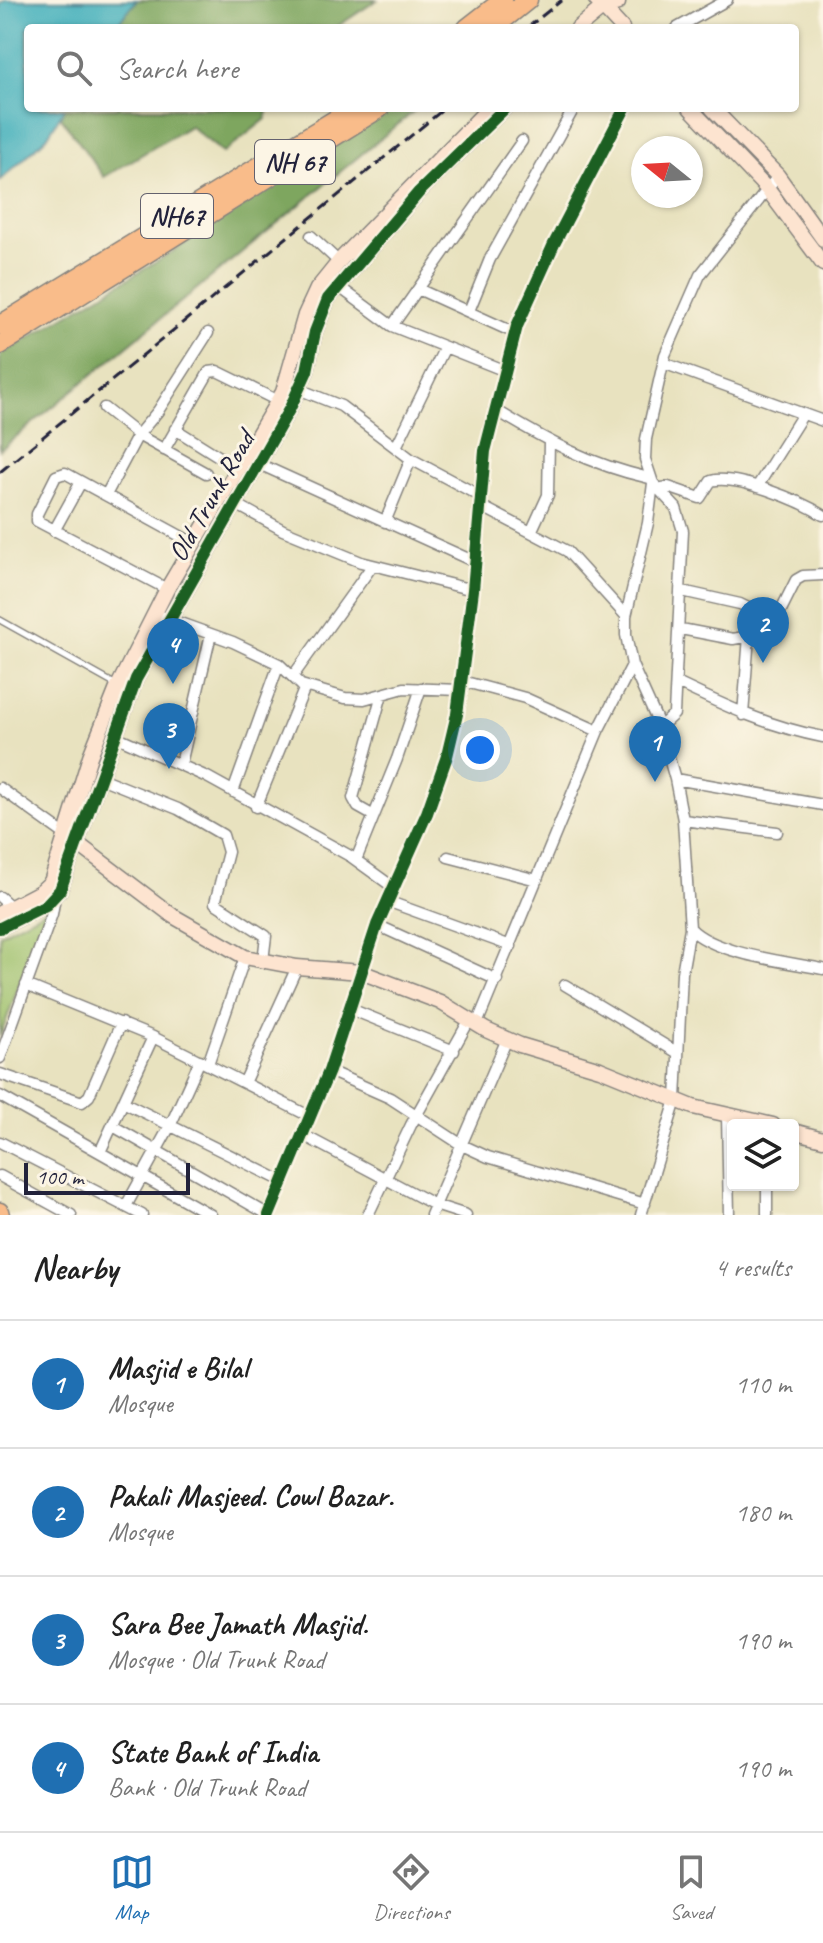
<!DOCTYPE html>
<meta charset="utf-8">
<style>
:root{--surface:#fff;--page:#f2f2f2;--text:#222;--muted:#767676;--line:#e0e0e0;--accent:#1f6fb2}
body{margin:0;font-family:Caveat,sans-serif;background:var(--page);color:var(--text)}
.controls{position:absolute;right:24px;bottom:24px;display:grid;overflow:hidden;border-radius:8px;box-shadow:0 2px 6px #0004}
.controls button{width:72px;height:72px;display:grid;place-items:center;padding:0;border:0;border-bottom:2px solid var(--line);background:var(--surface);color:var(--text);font:40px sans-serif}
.compass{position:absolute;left:631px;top:136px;width:72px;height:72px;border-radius:50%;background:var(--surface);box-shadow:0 2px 6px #0004;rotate:288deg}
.scale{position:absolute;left:24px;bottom:20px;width:166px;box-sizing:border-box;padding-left:8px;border:4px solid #22223b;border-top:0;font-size:22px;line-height:28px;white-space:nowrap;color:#22223b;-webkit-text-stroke:6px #fcf5e5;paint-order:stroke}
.you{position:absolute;left:480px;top:750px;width:28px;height:28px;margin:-20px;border:6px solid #fff;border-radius:50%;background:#1a73e8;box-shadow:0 0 0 12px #1a73e833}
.badge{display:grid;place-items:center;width:52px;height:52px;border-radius:50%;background:var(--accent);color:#fff;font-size:26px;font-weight:700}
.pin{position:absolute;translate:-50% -66px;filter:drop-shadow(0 2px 4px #0008)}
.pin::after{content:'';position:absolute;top:42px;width:28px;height:24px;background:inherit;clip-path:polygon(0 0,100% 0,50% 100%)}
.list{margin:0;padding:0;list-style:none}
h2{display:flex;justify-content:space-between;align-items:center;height:104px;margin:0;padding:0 32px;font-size:34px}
h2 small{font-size:26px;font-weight:400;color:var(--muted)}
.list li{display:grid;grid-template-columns:52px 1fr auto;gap:24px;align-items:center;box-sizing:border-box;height:128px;padding:0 32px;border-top:2px solid var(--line)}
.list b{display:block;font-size:30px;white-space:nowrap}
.list p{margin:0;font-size:26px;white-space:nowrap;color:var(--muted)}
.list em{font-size:26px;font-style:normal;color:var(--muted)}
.icon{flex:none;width:44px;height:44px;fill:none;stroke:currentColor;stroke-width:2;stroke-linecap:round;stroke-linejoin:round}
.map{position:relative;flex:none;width:823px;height:1215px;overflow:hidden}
.search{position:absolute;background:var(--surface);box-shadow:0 2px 6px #0004;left:24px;right:24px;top:24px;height:88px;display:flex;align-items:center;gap:20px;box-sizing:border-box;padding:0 28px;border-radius:8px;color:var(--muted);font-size:30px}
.sheet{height:616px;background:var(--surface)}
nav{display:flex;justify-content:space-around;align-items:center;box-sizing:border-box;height:112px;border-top:2px solid var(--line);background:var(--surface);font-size:22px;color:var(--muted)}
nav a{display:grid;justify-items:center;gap:4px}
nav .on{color:var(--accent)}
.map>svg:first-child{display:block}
.green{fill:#9dc06a;stroke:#607152;stroke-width:2}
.forest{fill:#7ea65e;stroke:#50644c;stroke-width:2}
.water{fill:#3fafbb;stroke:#30687b;stroke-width:2}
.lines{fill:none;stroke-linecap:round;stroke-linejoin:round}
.lane-casing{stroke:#85827d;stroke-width:8}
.street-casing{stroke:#85827d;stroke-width:13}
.secondary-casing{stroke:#85827d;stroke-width:17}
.primary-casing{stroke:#85827d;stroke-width:19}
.highway-casing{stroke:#85827d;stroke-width:21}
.lane{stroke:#fff;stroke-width:5}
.street{stroke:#fff;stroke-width:10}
.secondary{stroke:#fde4d0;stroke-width:14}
.primary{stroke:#f9bc8a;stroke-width:16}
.highway{stroke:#f9bc8a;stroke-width:18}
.rail{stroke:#22223b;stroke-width:3;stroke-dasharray:12 6;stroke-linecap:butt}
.cycleway-casing{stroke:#fcf5e5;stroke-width:17}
.cycleway{stroke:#1b5e20;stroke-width:12}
.labels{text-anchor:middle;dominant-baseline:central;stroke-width:6;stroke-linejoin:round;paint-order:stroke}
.shield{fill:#fcf5e5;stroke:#63616e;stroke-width:2}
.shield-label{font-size:26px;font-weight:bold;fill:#22223b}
.street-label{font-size:28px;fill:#22223b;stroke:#fcf5e5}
</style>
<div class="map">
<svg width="823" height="1215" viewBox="0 0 823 1215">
<rect width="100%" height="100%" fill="#fcf5e5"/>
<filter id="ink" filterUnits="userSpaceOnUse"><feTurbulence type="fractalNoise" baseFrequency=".0125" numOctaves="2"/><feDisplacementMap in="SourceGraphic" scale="16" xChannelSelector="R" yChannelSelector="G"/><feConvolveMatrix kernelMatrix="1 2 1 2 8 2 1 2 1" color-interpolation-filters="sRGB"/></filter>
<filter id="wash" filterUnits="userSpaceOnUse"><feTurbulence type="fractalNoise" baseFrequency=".006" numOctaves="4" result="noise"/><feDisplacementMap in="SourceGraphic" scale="32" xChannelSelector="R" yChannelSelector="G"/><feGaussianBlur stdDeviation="1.8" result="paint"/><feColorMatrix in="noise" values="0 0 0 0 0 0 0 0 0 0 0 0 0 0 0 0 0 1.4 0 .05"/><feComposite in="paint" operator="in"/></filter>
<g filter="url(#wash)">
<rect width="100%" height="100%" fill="#e8e2bf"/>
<path class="green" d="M47,909l-47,128v-103z"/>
<path class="forest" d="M137,0h240l-42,28h-221z
M65,108h204l-3,11 -43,34 -33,-27 -86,51 -44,-61z
M391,108h27l-418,342v-95l166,-99z"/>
<path class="water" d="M5,0h132l-23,28h-86v80h37l-18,29 -47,44v-177z"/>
</g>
<g filter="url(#ink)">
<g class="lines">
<g class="lane-casing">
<path id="lane" d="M0,620l118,66"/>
</g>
<g class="street-casing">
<path id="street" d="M677,28l50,-28
M778,176l-78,99 -35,80 -19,84 -1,20 8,24 -5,40 -22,93v19l6,30 28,62 15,52 8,41 7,108c24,26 98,34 133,41
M311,236l28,26
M334,283l58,43 111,44
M418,289l97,44
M469,311l21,-52 84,-151
M392,326l130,-185
M663,363l160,58
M296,388l45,18 70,53 69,37
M104,408l34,27 68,38
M494,409c53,32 94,55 155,69
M175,429l64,40
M396,447l49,-100
M164,450l45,-78 8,-1 61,30
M257,463l218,99
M653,483l23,25 7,23 -9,183 -14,13
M757,487l46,-73
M657,489l11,-2 32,11 11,-17c25,-7 90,20 112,34
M106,495l32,-60 20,-24 50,-78
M234,503l49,27 78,32 112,28
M479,505l88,46 59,65
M385,522l26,-63
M532,530l16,-35 1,-53
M54,531l27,-49
M167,589l-130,-68v-7l19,-38 9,-3 130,71
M682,591l58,13 31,15
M155,614l78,28 46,22 22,21 44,13 19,1 40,-11 57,2
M681,629l52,10 16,-3 32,-26 15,-30 7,-4 20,-1
M293,676l79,-110
M462,681l63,17 73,33
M677,683c48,23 93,44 146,54
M743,715l6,-79
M113,735l94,42 143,79 43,31
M181,764l30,-130
M98,777l80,32 45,26 5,17 -13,51 51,33 -3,25
M675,779l148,26
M0,788l67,48
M233,792l46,-128
M256,807l49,-120
M374,816l-16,-9 -5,-9 29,-104
M683,820l94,12
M448,857l89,23
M356,860l41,-101 24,-71
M0,897l11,10
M387,901l124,45
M377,925l120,55
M26,985l127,52 158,80
M565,985l113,68
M348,1008l106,43
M477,1024l121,-293 34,-66
M0,1058l52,-144 3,-17
M208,1064l37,-107
M329,1071l61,27 72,47 26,12 157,47
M0,1074l82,28 7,-6 32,-73
M244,1083l53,-116
M0,1096l211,119
M125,1103l159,79
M727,1115l2,100
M113,1126l156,89
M303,1135l132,70 31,10
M0,1142l142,73
M101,1150l52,-113
M0,1176l71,39
M767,1185v30
M126,1206l45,-82 29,-64
M269,1215l60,-144 48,-146 50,-112 20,-57 10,-42 16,-124 12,-139 32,-125 37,-82 71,-136
M368,1215l43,-90 59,-106
M431,1215l76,-176
M641,1215l35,-115 6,-127 8,-45"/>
</g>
<g class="secondary-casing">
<path id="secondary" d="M596,0l26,28
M578,28l24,-20 16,-5
M690,108l78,82 55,74
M712,108l66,68 45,63
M74,841l99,75 72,41 52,10 64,5 79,30 46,28 34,15 80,24 93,38 80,18
M0,913l40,-21 11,-10 39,-126 28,-70 49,-97 116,-197 22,-77 12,-26 25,-31 147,-150
M0,928l46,-23 14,-15 76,-211 154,-271 17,-37 8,-39 13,-33 91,-107 86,-84
M793,1131l30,8"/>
</g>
<g class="primary-casing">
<path id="primary" d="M0,1211l1,4"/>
</g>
<g class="highway-casing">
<path id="highway" d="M467,28l36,-28
M493,28l35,-28
M0,325l354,-217
M0,345l380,-237"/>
</g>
<use href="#lane" class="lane"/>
<use href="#street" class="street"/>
<use href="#secondary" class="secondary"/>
<use href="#primary" class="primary"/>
<use href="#highway" class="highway"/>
<path class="rail" d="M527,28l35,-28
M0,472l445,-364"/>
<g class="cycleway-casing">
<path id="cycleway" d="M0,928l46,-23 14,-15 76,-211 154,-271 17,-37 8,-39 13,-33 91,-107 86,-84
M269,1215l60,-144 48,-146 50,-112 20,-57 10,-42 16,-124 12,-139 32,-125 37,-82 71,-136"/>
</g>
<use href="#cycleway" class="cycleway"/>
</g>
</g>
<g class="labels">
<g class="shield">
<rect x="255" y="140" width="80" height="44" rx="6"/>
<rect x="141" y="194" width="72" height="44" rx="6"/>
</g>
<g class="shield-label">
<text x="295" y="162">NH 67</text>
<text x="177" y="216">NH67</text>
</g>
<g class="street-label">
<text transform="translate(211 496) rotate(-60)">Old Trunk Road</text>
</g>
</g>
</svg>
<div class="controls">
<button><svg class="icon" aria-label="layers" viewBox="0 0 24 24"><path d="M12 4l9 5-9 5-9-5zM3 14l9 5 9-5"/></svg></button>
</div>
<svg class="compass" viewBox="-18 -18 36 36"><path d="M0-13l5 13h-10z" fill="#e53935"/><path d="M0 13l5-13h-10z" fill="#767676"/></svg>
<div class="scale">100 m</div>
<div class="you"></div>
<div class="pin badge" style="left:655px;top:782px">1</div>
<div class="pin badge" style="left:763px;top:663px">2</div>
<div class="pin badge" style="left:169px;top:769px">3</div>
<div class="pin badge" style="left:173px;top:684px">4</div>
<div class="search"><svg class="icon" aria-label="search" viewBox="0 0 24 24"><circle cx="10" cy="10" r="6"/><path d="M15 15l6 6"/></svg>Search here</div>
</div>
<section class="sheet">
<h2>Nearby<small>4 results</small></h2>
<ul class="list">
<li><span class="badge">1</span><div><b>Masjid e Bilal</b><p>Mosque</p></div><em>110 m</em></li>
<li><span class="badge">2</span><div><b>Pakali Masjeed. Cowl Bazar.</b><p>Mosque</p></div><em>180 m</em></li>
<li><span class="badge">3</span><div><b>Sara Bee Jamath Masjid.</b><p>Mosque · Old Trunk Road</p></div><em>190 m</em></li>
<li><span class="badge">4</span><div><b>State Bank of India</b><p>Bank · Old Trunk Road</p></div><em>190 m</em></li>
</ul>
</section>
<nav>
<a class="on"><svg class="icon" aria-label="map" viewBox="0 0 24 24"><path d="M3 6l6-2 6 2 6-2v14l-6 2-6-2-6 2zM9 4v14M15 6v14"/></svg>Map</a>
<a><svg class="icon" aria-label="directions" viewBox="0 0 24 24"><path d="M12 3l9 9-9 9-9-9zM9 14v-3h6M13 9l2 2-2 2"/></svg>Directions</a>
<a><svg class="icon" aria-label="saved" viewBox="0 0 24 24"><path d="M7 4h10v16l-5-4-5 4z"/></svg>Saved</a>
</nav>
